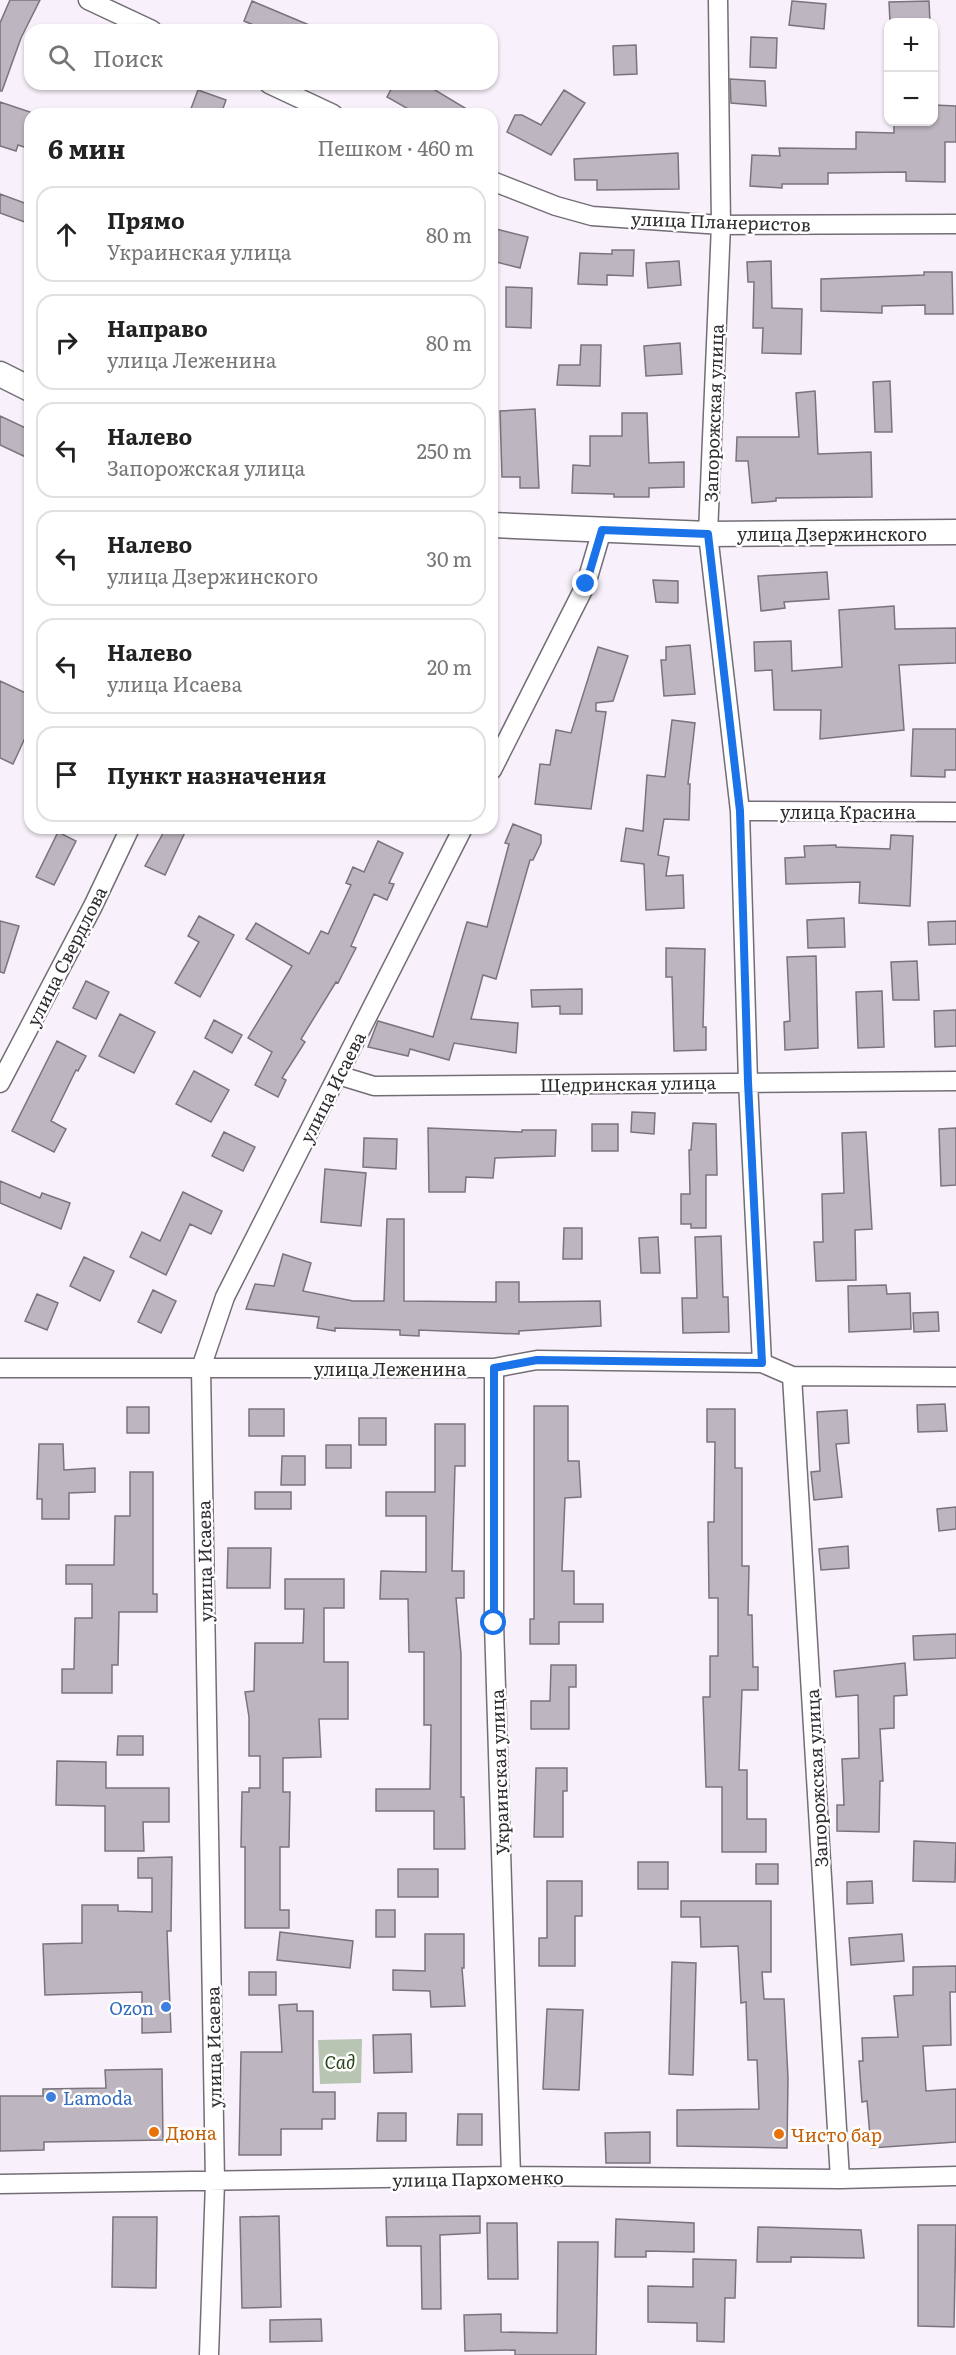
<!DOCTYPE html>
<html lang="ru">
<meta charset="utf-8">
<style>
:root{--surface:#fff;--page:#f6f6f6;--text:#222;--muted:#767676;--line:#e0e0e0}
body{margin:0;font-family:Literata,serif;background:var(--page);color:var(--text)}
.controls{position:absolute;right:18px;top:18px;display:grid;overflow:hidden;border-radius:12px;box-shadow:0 2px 4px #0004}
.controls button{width:54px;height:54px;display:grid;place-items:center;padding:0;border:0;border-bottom:2px solid var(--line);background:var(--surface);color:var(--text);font:30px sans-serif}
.stop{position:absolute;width:18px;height:18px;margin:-14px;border:4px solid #1a73e8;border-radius:50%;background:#fff}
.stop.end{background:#1a73e8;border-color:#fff;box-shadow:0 2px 6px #0008}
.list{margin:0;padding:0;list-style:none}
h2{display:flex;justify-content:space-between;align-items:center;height:78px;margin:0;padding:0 24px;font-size:26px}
h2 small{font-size:20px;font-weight:400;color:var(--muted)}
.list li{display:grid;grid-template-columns:39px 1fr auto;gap:18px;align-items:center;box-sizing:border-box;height:96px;margin:0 12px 12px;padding:0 12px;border:2px solid var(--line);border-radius:18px}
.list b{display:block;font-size:22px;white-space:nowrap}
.list p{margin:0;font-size:20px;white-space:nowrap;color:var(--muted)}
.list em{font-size:20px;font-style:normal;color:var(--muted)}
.icon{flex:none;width:33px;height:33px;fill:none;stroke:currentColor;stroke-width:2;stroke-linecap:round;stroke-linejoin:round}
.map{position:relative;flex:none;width:956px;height:2355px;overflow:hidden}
.search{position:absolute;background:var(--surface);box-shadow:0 2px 4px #0004;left:24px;top:24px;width:474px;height:66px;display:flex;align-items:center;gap:15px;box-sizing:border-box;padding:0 21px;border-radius:18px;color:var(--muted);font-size:22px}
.panel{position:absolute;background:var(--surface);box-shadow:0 2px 4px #0004;left:24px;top:108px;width:474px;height:726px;border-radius:18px}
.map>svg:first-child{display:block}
.green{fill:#b8c5b2}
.building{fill:#bdb5bf;stroke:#7b747c;stroke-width:1.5}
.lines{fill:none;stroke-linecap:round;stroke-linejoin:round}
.street-casing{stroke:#736d76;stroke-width:21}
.secondary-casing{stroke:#736d76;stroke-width:27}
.street{stroke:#fff;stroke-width:18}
.secondary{stroke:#fff;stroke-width:24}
.route{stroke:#1a73e8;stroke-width:8}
.shop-dot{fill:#3f7fe0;stroke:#fff;stroke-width:2}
.food-dot{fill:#e8710a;stroke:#fff;stroke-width:2}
.labels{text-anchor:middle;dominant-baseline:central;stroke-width:5;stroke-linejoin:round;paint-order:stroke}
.street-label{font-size:18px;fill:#302d31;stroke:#fff}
.shop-label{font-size:18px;fill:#366cbe;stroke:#fff;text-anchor:end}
.park-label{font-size:18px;font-style:italic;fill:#294418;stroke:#fff}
.food-label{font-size:18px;fill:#c56008;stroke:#fff;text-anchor:start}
</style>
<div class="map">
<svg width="956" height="2355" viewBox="0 0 956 2355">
<rect width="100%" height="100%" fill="#f8f1fb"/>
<path class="green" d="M362,2039l-1,44 -41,1 -2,-44z"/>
<path class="building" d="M10,0h30l-19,38 -19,53h-2v-68z
M252,1l69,29h-56l-21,-9z
M792,1l34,3 -2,25 -35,-4z
M929,1l1,21h-40l-1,-20z
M751,37l26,1 -1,30 -26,-1z
M636,45l1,29 -23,1 -1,-29z
M730,79l35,2 1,25 -35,-3z
M394,84h31l50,30h-58l-30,-17z
M198,90l28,10 -5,14h-32z
M564,90l21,13 -34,52 -44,-23 8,-17h7l19,10z
M0,102l30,10v37l-12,-4 -2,6 -16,-5z
M934,105l22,1v36h-11v40l-39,-1v-9l-78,1v11h-46v4l-32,-2 2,-31 28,1 -1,-8 77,1v-17l38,1v-11h40z
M678,153l1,36 -82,1v-10h-22l-1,-21z
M0,194l30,11v19l-30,-11z
M496,229l32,8 -8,31 -28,-7z
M612,250h22l-1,26 -26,-1v10l-29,-1 2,-31 32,1z
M679,261l2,24 -33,3 -2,-25z
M771,261l1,47 30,1 -1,45 -39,-1 1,-25h-10l1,-46h-6l-1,-20z
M924,272h28l1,42h-28v-9l-43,1v7l-61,-2v-32l103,-4z
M506,287l26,1 -1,40 -25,-1z
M680,343l2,31 -36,2 -2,-30z
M581,345h20l-1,41 -43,-1 2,-20h21z
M890,381l2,51h-17l-2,-50z
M815,391l3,63 53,-2 1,45 -96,1v3l-24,2 -4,-42h-12l1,-24h62l-3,-44z
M535,409l4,79h-19v-11h-18l-2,-66z
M622,413h25l2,50 35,-1v25l-35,1v9h-35v-3l-42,-1 1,-28 17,1v-30h32z
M0,416l30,14v29l-30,-14z
M827,572l2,27 -45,3 1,6 -24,3 -3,-35z
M653,580l25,1v22l-22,-1z
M894,606l1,23 61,-1v35l-57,2 5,65 -84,9 1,-29h-47l-2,-40 -17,1 -1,-29 37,-1 1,30 50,-4 -3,-57z
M690,645l5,49 -31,2 -3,-36h5v-13z
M598,647l30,9 -15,45 -17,2v8l10,1 -15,97 -56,-5 5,-40 10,1 6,-35 15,3z
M0,681l30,14v32l-17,37 -13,-6z
M672,720l23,3 -7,61h2l-1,36 -25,-1 -6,36 11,2 -3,19 17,-1 1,33 -38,2 -2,-46 -23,-3 5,-33 17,3 4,-56 18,2z
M913,729h43v41h-11v7l-34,-1z
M513,824l28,11v8l-8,17h-3l-34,119 -13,-4 -12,44 47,4 -2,30 -62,-10 -5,17 -39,-11 -2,7 -40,-9 10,-26 55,16 34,-115 20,5 22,-83 -4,-1z
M166,828h21l-22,47 -20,-9z
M58,832l18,9 -22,44 -18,-8z
M891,835l22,1 -3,70 -51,-3 1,-21 -74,2 -1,-26 20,-1 -1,-11 32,-1v2l54,2z
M378,841l25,12 -14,30 5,1 -7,16 -13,-6 -23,52 5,2 -18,35 -2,-1 -35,57 4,3 -23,36 4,2 -8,17 -23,-12 17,-33 -24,-14 44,-72 -46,-27 10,-16 53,31 12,-23 7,3 23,-49 -5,-2 7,-16 11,5z
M199,916l35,19 -34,62 -25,-14 24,-41 -11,-6z
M844,918l1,29 -37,1 -1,-28z
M0,921l19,5 -15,47 -4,-1z
M956,921v23l-27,1 -1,-23z
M666,948l39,1 -2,78h3v23l-32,1 -2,-74h-6z
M816,956l2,92 -33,2 -1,-28 6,-1 -3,-64z
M917,961l2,39h-26l-2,-38z
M86,981l23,11 -13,27 -23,-11z
M582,989v25h-22v-8l-28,1 -1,-17z
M882,991l2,56 -26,1 -2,-56z
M956,1010v36l-21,1 -1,-36z
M120,1014l35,18 -21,41 -35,-17z
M214,1020l28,15 -10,18 -27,-15z
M57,1041l29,15 -8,15 -2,-1 -25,51 15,8 -12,23 -42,-21z
M194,1071l35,19 -18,32 -35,-18z
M632,1112l23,1 -1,21 -23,-2z
M693,1123l23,1 1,51h-11v53h-15v-4h-10v-30h9l-1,-44h2z
M592,1124h26v27h-26z
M428,1128l94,4v-2h34l-1,26 -60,2 -2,20 -27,-1 -1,15h-36z
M956,1128v57l-15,1 -2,-57z
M224,1132l31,15 -12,24 -31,-15z
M866,1132l6,97 -17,1 1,50 -40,1 -2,-39h9l-1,-48 22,-1 -2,-60z
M364,1138l33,1 -1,30 -33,-2z
M325,1169l41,4 -5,53 -40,-4z
M0,1181l40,17 2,-5 28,10 -9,26 -61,-26z
M183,1192l39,19 -11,23 -21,-10 -24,51 -36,-18 12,-25 18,9z
M387,1219h17v82l92,1v-20h23v20l81,-1 1,25 -82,5v3l-100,-4v6l-19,-1v-5l-65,-2v3l-18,-3 2,-11 -73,-8 9,-25 19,2 9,-32 28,9 -8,28 50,10h31z
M564,1228h18v31h-19z
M721,1236l2,61h5l1,35 -46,1 -1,-35h15l-2,-61z
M658,1237l2,36h-19l-2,-35z
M84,1257l30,14 -14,30 -30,-15z
M886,1285l1,9 23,-1 1,36 -62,3 -1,-46z
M153,1290l23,11 -15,32 -23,-11z
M37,1294l21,9 -11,27 -22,-9z
M938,1312l1,19 -25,1 -1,-19z
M945,1404l2,27 -29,1 -1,-27z
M534,1406h34v55h11l2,36 -16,1 -3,73h12v33h29v18h-44v22h-29v-25h4z
M127,1407h22v26h-22z
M249,1409h35v27h-35z
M707,1409h28v59h7v98h7l-1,49h4l1,52h5v23h-16l-3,80h8v49h19v33h-44v-65h-16l-3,-90h7v-41h8v-58h-9l-1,-76h6l1,-80h-8z
M847,1410l2,33 -13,1 6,53 -28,3 -3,-28 9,-1 -3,-59z
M359,1418h27v27h-27z
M435,1424h30v42h-10l-3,105h12v27h-8l5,56v143h3l1,52h-31v-38h-58v-22h54l1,-64h-7v-73h-15l-1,-53h-28l1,-28 45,1v-56h-40v-24h49z
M39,1444h24l1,26 31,-2v24l-26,1v26h-27v-20h-5z
M326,1445h25v23h-25z
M282,1456h23v29h-24z
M130,1472h23v122h4v18h-38l-1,53h-6v28h-50v-24h12l1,-51h17v-34h-26v-19h48l1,-49h15z
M255,1492h36v17h-36z
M956,1507v22l-17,2 -2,-22z
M848,1546l1,22 -28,2 -2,-21z
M228,1548h43l-1,40h-43z
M285,1579h59v29h-20v54h24v57h-29l2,38 -38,1v34h7l-1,55h-9v63h9v18h-44v-81h-4l1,-55h7v-4h11v-32h-11v-39l-4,-25 9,-1 1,-48h48l1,-34h-19z
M956,1634v24l-42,2 -1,-24z
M905,1663l2,32 -13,1v32l-14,1 3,52h-3l-1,51 -42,-1v-26h7l-2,-46 17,-1 -1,-63 -22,2 -2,-26z
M551,1665h25v22h-7v42h-38v-28h19z
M118,1736h25v19h-26z
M57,1761l49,1v26h63v34h-26l1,29h-39v-45l-49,-1z
M536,1768h31v23h-4v46h-29z
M914,1841l42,2 -1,39 -42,-1z
M172,1857l-1,74h-4l4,101 -29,1v-41l-97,3 -2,-51 39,-1v-38h36v6l34,1v-34h-14v-20z
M638,1862h30v27h-30z
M756,1864h22v20h-22z
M398,1869h40v28h-40z
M547,1881h35v35h-7v50h-36v-28h8z
M872,1881l1,22 -26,1v-22z
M681,1901h90v71h-9l2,27h20l4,79 -1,70 -110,-2v-36l82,-1 -2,-49h-9l-2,-58 -5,1 -3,-57 -37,1 -1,-30h-19z
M376,1910h19v27h-19z
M280,1932l73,9 -3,27 -73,-8z
M425,1934h39v34h-2l3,38 -34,1 -1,-16 -37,-1v-20l32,1z
M902,1934l2,27 -53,4 -2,-27z
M672,1962l24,1 -3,112 -24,-1z
M956,1966v26h-6l1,53 -28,1 3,45 30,-2v53l-85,6 -4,-47 -5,1 -3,-41h4l-1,-23 36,-1 -4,-41 19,-1v-28z
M249,1972h27v23h-27z
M297,2004v7h16v81h22v27h-13v10h-41v26h-42l2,-103h41l-3,-47z
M547,2009l36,1 -4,80 -36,-1z
M411,2034l1,38 -38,1 -1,-38z
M162,2069l1,71 -119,2v8l-44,1v-55h43v-7l63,-1 -1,-18z
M378,2113h28v28h-29z
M458,2114h24v31h-25z
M650,2132v31h-44l-1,-30z
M279,2216l2,91 -39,1 -2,-91z
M480,2216v17l-40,2 1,74h-19l-1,-63h-34l-1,-29z
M113,2217h44l-1,71 -44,-1z
M616,2219l78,4v29l-48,-1v6h-31z
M487,2223h30l1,56h-30z
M918,2225h38l-2,102 -36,-1z
M758,2227l103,3 3,28 -73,-1v5h-34z
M558,2242h40l-2,113h-81v-5l-50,1 -1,-36 37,-1v18l56,1z
M693,2259l43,1 -1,38h-10l-1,44 -27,-1v-18l-49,-1v-36l45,1z
M321,2319l1,22 -52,1v-22z"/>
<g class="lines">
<g class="street-casing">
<path id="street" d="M88,0l64,30
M718,0l3,225 -13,309 32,277 8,271 14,281
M269,84l64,30
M492,181l64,25 36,10 129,9 235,-1
M492,770l94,-186 16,-54
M740,811l216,1
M338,1075l36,11 582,-5
M0,1083l93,-177 37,-78
M0,1368h494l43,-8 225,3 30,13 164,1
M494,1368v255l17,553
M792,1376l48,803
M0,2184l511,-8 329,3 116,-3
M209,2355l6,-173 -14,-814 24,-71 238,-469"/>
</g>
<g class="secondary-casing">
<path id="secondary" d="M0,374l30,15
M492,525l216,9 248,-2"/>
</g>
<use href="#street" class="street"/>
<use href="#secondary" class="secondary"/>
</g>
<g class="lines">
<path class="route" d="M494,1623v-255l43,-8 225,3 -14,-281 -8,-271 -32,-277 -106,-4 -16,54"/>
</g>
<g class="shop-dot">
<circle cx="166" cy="2007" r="6"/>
<circle cx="51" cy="2097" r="6"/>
</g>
<g class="food-dot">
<circle cx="154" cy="2132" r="6"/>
<circle cx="779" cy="2134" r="6"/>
</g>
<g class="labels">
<g class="street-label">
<text transform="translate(721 221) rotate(2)">улица Планеристов</text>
<text transform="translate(713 413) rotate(-88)">Запорожская улица</text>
<text x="832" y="533">улица Дзержинского</text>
<text x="848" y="811">улица Красина</text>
<text transform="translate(66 956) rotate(-63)">улица Свердлова</text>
<text transform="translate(628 1083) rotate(-1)">Щедринская улица</text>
<text transform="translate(332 1087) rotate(-63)">улица Исаева</text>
<text x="390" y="1368">улица Леженина</text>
<text transform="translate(204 1561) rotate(-91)">улица Исаева</text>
<text transform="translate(499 1772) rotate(-92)">Украинская улица</text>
<text transform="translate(816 1778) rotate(-93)">Запорожская улица</text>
<text transform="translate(213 2047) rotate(-91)">улица Исаева</text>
<text transform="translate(478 2178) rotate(-1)">улица Пархоменко</text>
</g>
<g class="shop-label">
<text x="154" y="2007">Ozon</text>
<text x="63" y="2097" text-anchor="start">Lamoda</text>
</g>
<g class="park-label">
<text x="340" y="2061">Сад</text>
</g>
<g class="food-label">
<text x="166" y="2132">Дюна</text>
<text x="791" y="2134">Чисто бар</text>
</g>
</g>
</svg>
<div class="controls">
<button>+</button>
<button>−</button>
</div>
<div class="stop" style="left:494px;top:1623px"></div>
<div class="stop end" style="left:586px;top:584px"></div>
<div class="search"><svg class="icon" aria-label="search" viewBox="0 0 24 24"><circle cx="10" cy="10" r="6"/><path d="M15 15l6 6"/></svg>Поиск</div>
<section class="panel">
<h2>6 мин<small>Пешком · 460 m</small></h2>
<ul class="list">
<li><svg class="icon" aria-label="ahead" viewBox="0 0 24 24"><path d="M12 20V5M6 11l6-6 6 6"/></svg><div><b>Прямо</b><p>Украинская улица</p></div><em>80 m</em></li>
<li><svg class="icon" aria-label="right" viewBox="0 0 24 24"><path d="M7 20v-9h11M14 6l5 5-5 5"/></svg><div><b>Направо</b><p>улица Леженина</p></div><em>80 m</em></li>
<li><svg class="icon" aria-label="left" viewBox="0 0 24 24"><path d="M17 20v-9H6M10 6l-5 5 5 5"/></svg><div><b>Налево</b><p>Запорожская улица</p></div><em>250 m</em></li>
<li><svg class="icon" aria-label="left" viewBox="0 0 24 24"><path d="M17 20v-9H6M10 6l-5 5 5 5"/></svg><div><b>Налево</b><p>улица Дзержинского</p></div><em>30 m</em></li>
<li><svg class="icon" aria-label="left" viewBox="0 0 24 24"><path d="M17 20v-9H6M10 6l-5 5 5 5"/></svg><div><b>Налево</b><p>улица Исаева</p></div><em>20 m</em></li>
<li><svg class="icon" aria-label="arrive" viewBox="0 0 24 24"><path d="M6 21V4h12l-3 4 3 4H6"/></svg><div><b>Пункт назначения</b></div></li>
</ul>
</section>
</div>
